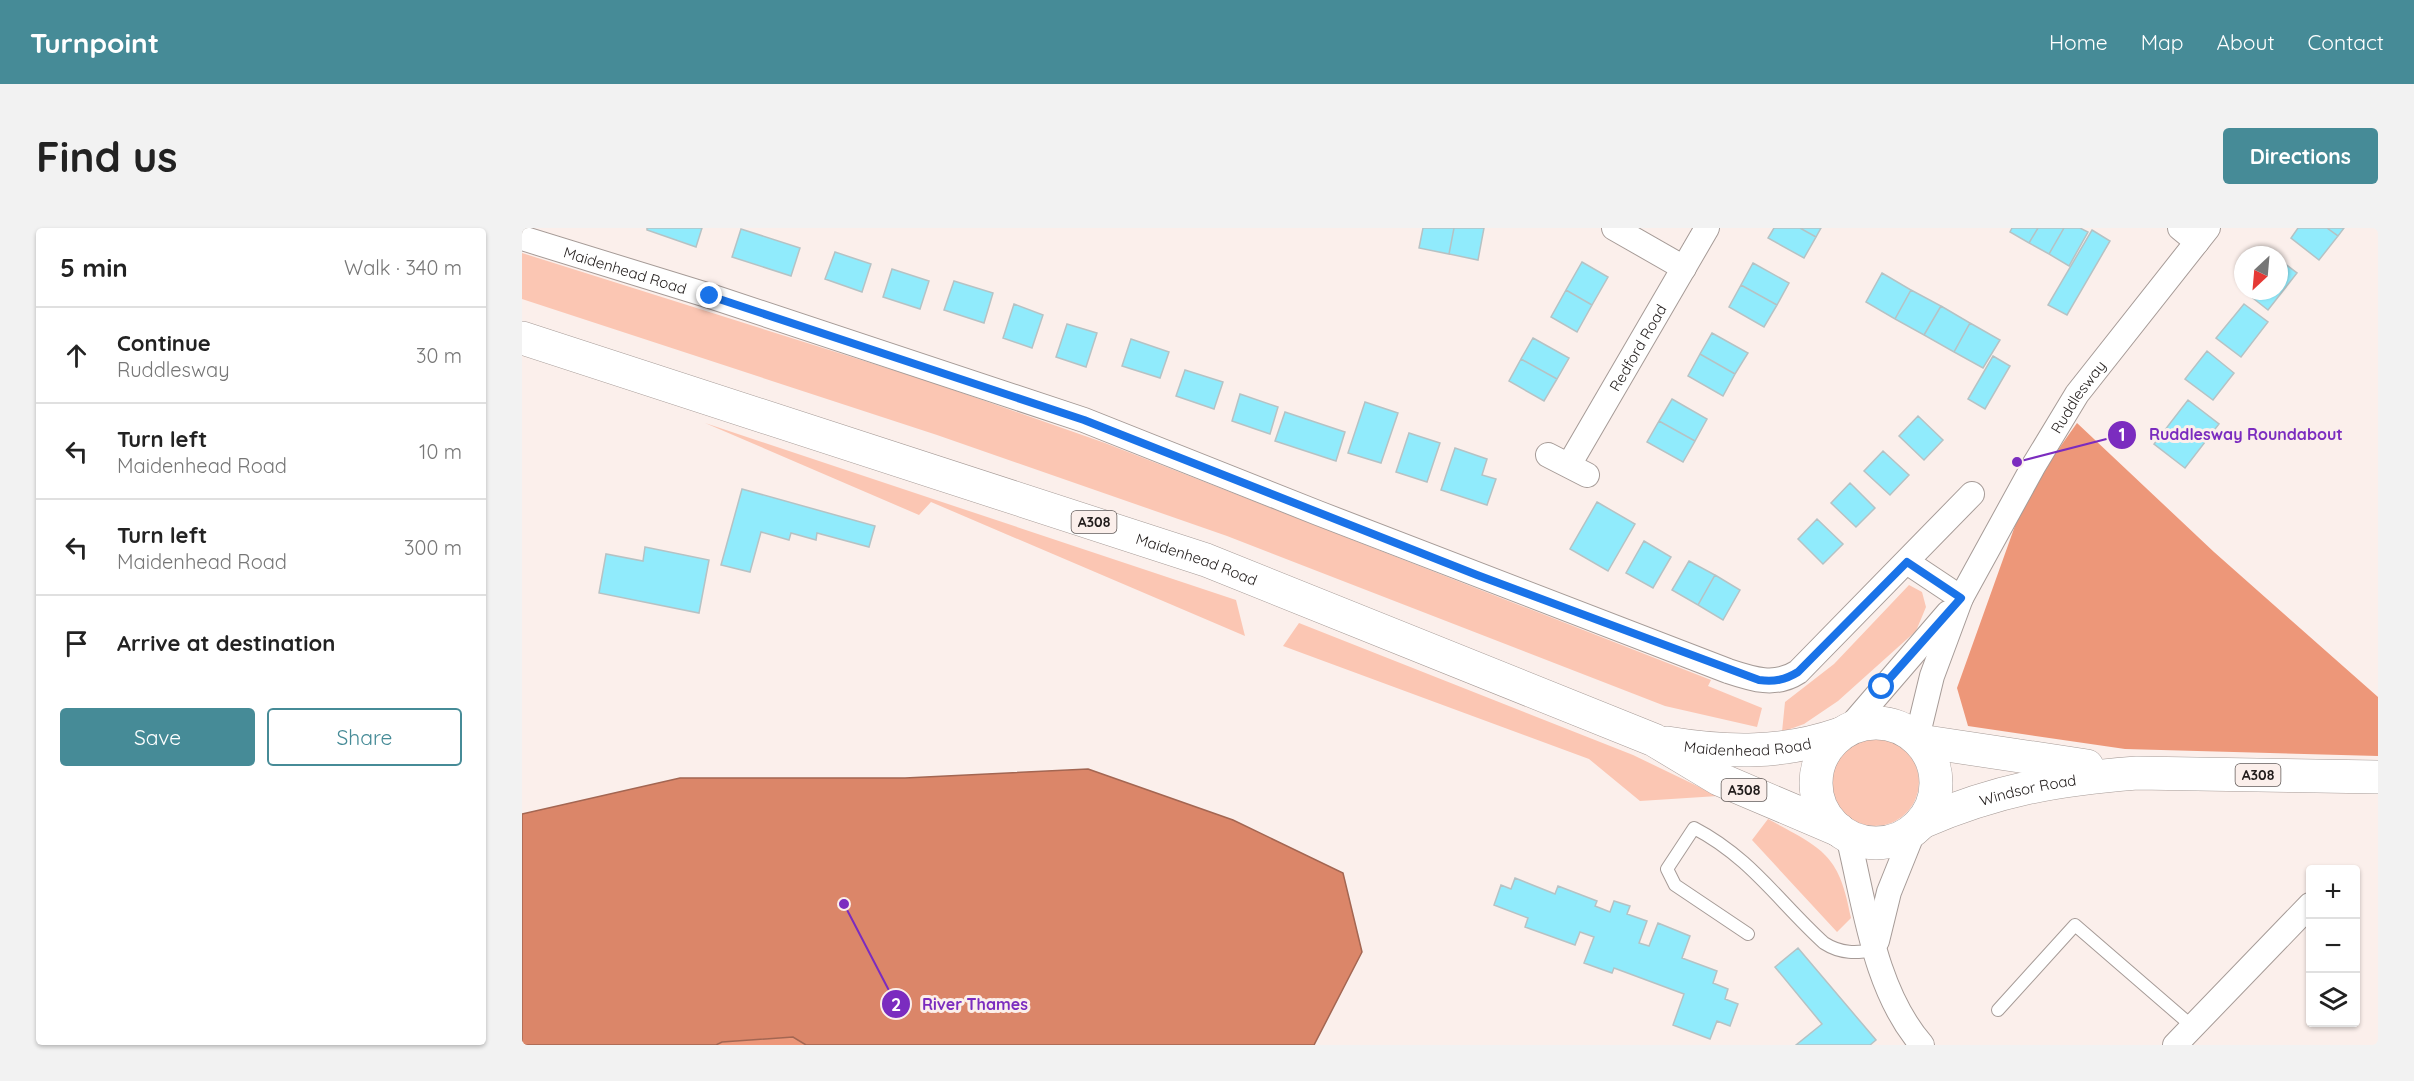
<!DOCTYPE html>
<meta charset="utf-8">
<style>
:root{--surface:#fff;--page:#f2f2f2;--text:#222;--muted:#767676;--line:#e0e0e0;--accent:#468b97}
body{margin:0;font-family:Quicksand,sans-serif;background:var(--page);color:var(--text)}
.controls{position:absolute;right:18px;bottom:18px;display:grid;overflow:hidden;border-radius:6px;box-shadow:0 2px 4px #0004}
.controls button{width:54px;height:54px;display:grid;place-items:center;padding:0;border:0;border-bottom:2px solid var(--line);background:var(--surface);color:var(--text);font:30px sans-serif}
.compass{position:absolute;left:1712px;top:18px;width:54px;height:54px;border-radius:50%;background:var(--surface);box-shadow:0 2px 4px #0004;rotate:206deg}
.stop{position:absolute;width:18px;height:18px;margin:-14px;border:4px solid #1a73e8;border-radius:50%;background:#fff}
.stop.end{background:#1a73e8;border-color:#fff;box-shadow:0 2px 6px #0008}
.list{margin:0;padding:0;list-style:none}
h2{display:flex;justify-content:space-between;align-items:center;height:78px;margin:0;padding:0 24px;font-size:26px}
h2 small{font-size:20px;font-weight:400;color:var(--muted)}
.list li{display:grid;grid-template-columns:39px 1fr auto;gap:18px;align-items:center;box-sizing:border-box;height:96px;padding:0 24px;border-top:2px solid var(--line)}
.list b{display:block;font-size:22px;white-space:nowrap}
.list p{margin:0;font-size:20px;white-space:nowrap;color:var(--muted)}
.list em{font-size:20px;font-style:normal;color:var(--muted)}
.actions{display:flex;gap:12px;padding:18px 24px}
.actions a{flex:1;padding:14px 0;border:2px solid var(--accent);border-radius:6px;text-align:center;font-size:21px;color:var(--accent)}
.actions .main{background:var(--accent);color:#fff}
.icon{flex:none;width:33px;height:33px;fill:none;stroke:currentColor;stroke-width:2;stroke-linecap:round;stroke-linejoin:round}
.map{position:relative;flex:none;width:1856px;height:817px;overflow:hidden;border-radius:6px}
header{display:flex;align-items:center;gap:36px;box-sizing:border-box;height:84px;padding:0 30px;background:var(--accent);color:#fff}
header strong{font-size:28px}
nav{display:flex;gap:33px;margin-inline-start:auto;font-size:21px}
.intro{display:flex;align-items:center;justify-content:space-between;box-sizing:border-box;height:144px;padding:0 36px}
h1{margin:0;font-size:42px}
.button{padding:15px 27px;border-radius:6px;background:var(--accent);color:#fff;font-size:21px;font-weight:700}
main{display:flex;gap:36px;padding:0 36px}
aside{flex:1;background:var(--surface);border-radius:6px;box-shadow:0 2px 4px #0004}
.map>svg:first-child{display:block}
.green{fill:#fbc6b3}
.forest{fill:#ed9779}
.water{fill:#db8669;stroke:#a36652;stroke-width:1.5}
.building{fill:#90ebfc;stroke:#b5c2c4;stroke-width:1.5}
.lines{fill:none;stroke-linecap:round;stroke-linejoin:round}
.lane-casing{stroke:#a69b97;stroke-width:14}
.street-casing{stroke:#a69b97;stroke-width:26}
.primary-casing{stroke:#a69b97;stroke-width:34}
.lane{stroke:#fff;stroke-width:12}
.street{stroke:#fff;stroke-width:24}
.primary{stroke:#fff;stroke-width:33}
.route{stroke:#1a73e8;stroke-width:8}
.labels{text-anchor:middle;dominant-baseline:central;stroke-width:6;stroke-linejoin:round;paint-order:stroke}
.shield{fill:#fbefeb;stroke:#625b59;stroke-width:1.5}
.shield-label{font-size:14px;font-weight:bold;fill:#211c1b}
.street-label{font-size:15px;fill:#211c1b;stroke:#fbefeb}
.leader{fill:none;stroke:#7b2cbf;stroke-width:2}
.callout-dot{fill:#7b2cbf;stroke:#fbefeb;stroke-width:2}
.mark-label{font-size:18px;text-anchor:middle;font-weight:bold;fill:#fff}
.callout-label{font-size:16px;text-anchor:middle;font-weight:bold;fill:#7b2cbf;stroke:#fbefeb;stroke-width:6;stroke-linejoin:round;paint-order:stroke}
</style>
<header>
<strong>Turnpoint</strong>
<nav><a>Home</a><a>Map</a><a>About</a><a>Contact</a></nav>
</header>
<div class="intro"><h1>Find us</h1><a class="button">Directions</a></div>
<main>
<aside>
<h2>5 min<small>Walk · 340 m</small></h2>
<ul class="list">
<li><svg class="icon" aria-label="ahead" viewBox="0 0 24 24"><path d="M12 20V5M6 11l6-6 6 6"/></svg><div><b>Continue</b><p>Ruddlesway</p></div><em>30 m</em></li>
<li><svg class="icon" aria-label="left" viewBox="0 0 24 24"><path d="M17 20v-9H6M10 6l-5 5 5 5"/></svg><div><b>Turn left</b><p>Maidenhead Road</p></div><em>10 m</em></li>
<li><svg class="icon" aria-label="left" viewBox="0 0 24 24"><path d="M17 20v-9H6M10 6l-5 5 5 5"/></svg><div><b>Turn left</b><p>Maidenhead Road</p></div><em>300 m</em></li>
<li><svg class="icon" aria-label="arrive" viewBox="0 0 24 24"><path d="M6 21V4h12l-3 4 3 4H6"/></svg><div><b>Arrive at destination</b></div></li>
</ul>
<div class="actions"><a class="main">Save</a><a>Share</a></div>
</aside>
<div class="map">
<svg width="1856" height="817" viewBox="0 0 1856 817">
<rect width="100%" height="100%" fill="#fbefeb"/>
<path class="green" d="M0,25l409,129 174,61 606,237 -3,6 54,22 -5,19 -92,-21 -438,-170 -290,-101 -415,-136z
M183,195l531,177 9,36 -314,-134 -12,13z
M1387,357l13,7 4,15 -10,24 -78,70 -34,23 -22,8 3,-30 49,-38z
M777,395l334,132 85,41 -78,5 -51,-42 -306,-113z
M1309 554a44 44 0 1 1 88 0a44 44 0 1 1-88 0Z
M1246,591c55,30 71,34 83,99l-14,14 -85,-92z"/>
<path class="forest" d="M1555,195l137,129 164,145v59l-253,-7 -157,-23 -11,-38 69,-193z
M271,809l13,8h-90l6,-3z"/>
<path class="water" d="M566,541l145,51 110,53 19,79 -48,93h-508l-13,-8 -71,5 -6,3h-194v-231l158,-36h225z"/>
<path class="building" d="M125,0h55l-6,19 -49,-17z
M901,0h31l-5,26 -30,-6z
M932,0h30l-6,32 -29,-6z
M1252,0h26l16,9 -12,21 -36,-20z
M1278,0h21l-5,9z
M1490,0h26l-9,15 -19,-11z
M1516,0h26l-15,26 -20,-11z
M1542,0h16l8,4 -19,34 -20,-12z
M1776,0h29l11,8 -19,24 -28,-22z
M1805,0h17l-6,8z
M219,1l59,19 -9,28 -59,-19z
M1570,2l18,11 -43,74 -19,-10z
M313,24l36,12 -9,28 -37,-13z
M1757,31l18,14 -29,37 -24,-19h35z
M1060,34l26,15 -16,28 -26,-15z
M1231,35l36,20 -12,22 -36,-20z
M370,41l37,12 -9,28 -37,-12z
M1360,45l29,17 -16,29 -29,-17z
M432,53l39,12 -9,30 -40,-13z
M1219,57l36,20 -13,22 -35,-20z
M1044,62l26,15 -15,27 -26,-15z
M1389,62l30,16 -17,29 -29,-16z
M492,76l29,11 -11,33 -29,-10z
M1722,76l24,18 -27,35 -25,-19z
M1419,78l29,17 -16,29 -30,-17z
M1448,95l30,17 -17,28 -29,-16z
M545,96l30,9 -11,34 -30,-10z
M1190,105l36,20 -13,21 -35,-20z
M1011,110l36,20 -12,21 -36,-20z
M609,111l38,13 -9,26 -38,-12z
M1685,123l27,22 -21,27 -28,-21z
M1178,126l35,20 -12,22 -35,-20z
M1471,128l17,10 -25,43 -17,-10z
M999,131l36,20 -13,22 -35,-20z
M663,142l38,12 -9,27 -38,-13z
M718,166l38,13 -8,27 -38,-13z
M1150,171l35,20 -12,22 -36,-20z
M1666,172l31,24 -34,44 -31,-24z
M843,174l33,11 -17,50 -33,-10z
M763,184l60,20 -9,29 -61,-20z
M1396,188l25,24 -19,20 -25,-24z
M1137,193l36,20 -12,21 -36,-20z
M887,205l31,10 -13,39 -31,-10z
M933,220l32,11 -5,16 14,4 -9,26 -46,-15z
M1361,223l26,24 -19,20 -26,-24z
M1328,255l25,25 -19,19 -25,-24z
M220,261l133,37 -6,21 -52,-14 -1,7 -25,-7 -2,7 -28,-8 -11,40 -29,-7z
M1075,274l38,22 -27,47 -38,-22z
M1295,291l26,25 -20,20 -25,-25z
M1122,313l27,16 -18,31 -27,-15z
M123,319l64,13 -10,53 -100,-20 7,-39 37,7z
M1167,333l26,14 -17,30 -26,-15z
M1193,347l25,15 -17,30 -25,-15z
M993,650l40,16 3,-8 39,15 -2,5 15,6 4,-11 16,5 -3,8 20,7 -8,22 10,3 9,-23 32,13 -8,22 35,13 -4,12 15,6 -3,10 13,5 -8,22 -13,-5 -7,18 -37,-14 11,-31 -70,-26 -2,5 -28,-10 10,-26 -14,-5 -5,13 -50,-18 3,-9 -34,-13 7,-20 10,4z
M1276,720l78,92 -6,5h-74l26,-21 -47,-57z"/>
<g class="lines">
<g class="lane-casing">
<path id="lane" d="M1226,706l-73,-49 -8,-16 27,-41c56,29 85,74 130,115 17,11 32,10 52,7
M1476,782l77,-85 118,102"/>
</g>
<g class="street-casing">
<g id="street">
<path d="M1092,0l70,40"/>
<path d="M1658,0l17,14"/>
<path id="s1" d="M0,10l188,58 374,124 234,93 410,158c24,8 47,16 70,1l174,-178"/>
<path d="M1026,227l39,20"/>
<path id="s2" d="M1047,237l138,-237"/>
<path d="M1385,334l54,36"/>
<path d="M1326,501l100,-116"/>
<path id="s3" d="M1395,510l15,-62 29,-78 73,-133 43,-71 131,-166"/>
<path d="M1326,608c17,69 26,154 74,209"/>
<path d="M1355,713l12,-49 25,-62"/>
<path d="M1653,817l135,-140"/>
</g>
</g>
<g class="primary-casing">
<g id="primary">
<path id="s4" d="M0,110l684,222 448,180 65,39 120,51"/>
<circle cx="1354" cy="555" r="60"/>
<path d="M1398,513l167,25"/>
<path id="s5" d="M1145,515c61,10 115,11 173,-9"/>
<path id="s6" d="M1400,594c75,-32 135,-43 215,-49l241,4"/>
</g>
</g>
<use href="#lane" class="lane"/>
<use href="#street" class="street"/>
<use href="#primary" class="primary"/>
</g>
<g class="lines">
<path class="route" d="M188,68l374,124 393,155 282,105c15,2 26,0 39,-8l109,-110 54,36 -79,89"/>
</g>
<g class="labels">
<g class="shield">
<rect x="549.5" y="283" width="45" height="22" rx="4.5"/>
<rect x="1713.5" y="536" width="45" height="22" rx="4.5"/>
<rect x="1199.5" y="551" width="45" height="22" rx="4.5"/>
</g>
<g class="shield-label">
<text x="572" y="294">A308</text>
<text x="1736" y="547">A308</text>
<text x="1222" y="562">A308</text>
</g>
<g class="street-label">
<text stroke="none"><textPath href="#s1" startOffset="108">Maidenhead Road</textPath></text>
<text stroke="none"><textPath href="#s2" startOffset="136">Redford Road</textPath></text>
<text stroke="none"><textPath href="#s3" startOffset="380">Ruddlesway</textPath></text>
<text stroke="none"><textPath href="#s4" startOffset="710">Maidenhead Road</textPath></text>
<text stroke="none"><textPath href="#s5" startOffset="81">Maidenhead Road</textPath></text>
<text stroke="none"><textPath href="#s6" startOffset="111">Windsor Road</textPath></text>
</g>
</g>
<path class="leader" d="M1495 234L1600 207M322 676L374 776"/>
<g class="callout-dot">
<circle cx="1495" cy="234" r="6"/>
<circle cx="322" cy="676" r="6"/>
<circle cx="1600" cy="207" r="15"/>
<circle cx="374" cy="776" r="15"/>
</g>
<g class="mark-label">
<text x="1600" y="213">1</text>
<text x="374" y="783">2</text>
</g>
<g class="callout-label">
<text x="1724" y="212">Ruddlesway Roundabout</text>
<text x="453" y="782">River Thames</text>
</g>
</svg>
<div class="controls">
<button>+</button>
<button>−</button>
<button><svg class="icon" aria-label="layers" viewBox="0 0 24 24"><path d="M12 4l9 5-9 5-9-5zM3 14l9 5 9-5"/></svg></button>
</div>
<svg class="compass" viewBox="-18 -18 36 36"><path d="M0-13l5 13h-10z" fill="#e53935"/><path d="M0 13l5-13h-10z" fill="#767676"/></svg>
<div class="stop" style="left:1360px;top:459px"></div>
<div class="stop end" style="left:188px;top:68px"></div>
</div>
</main>
